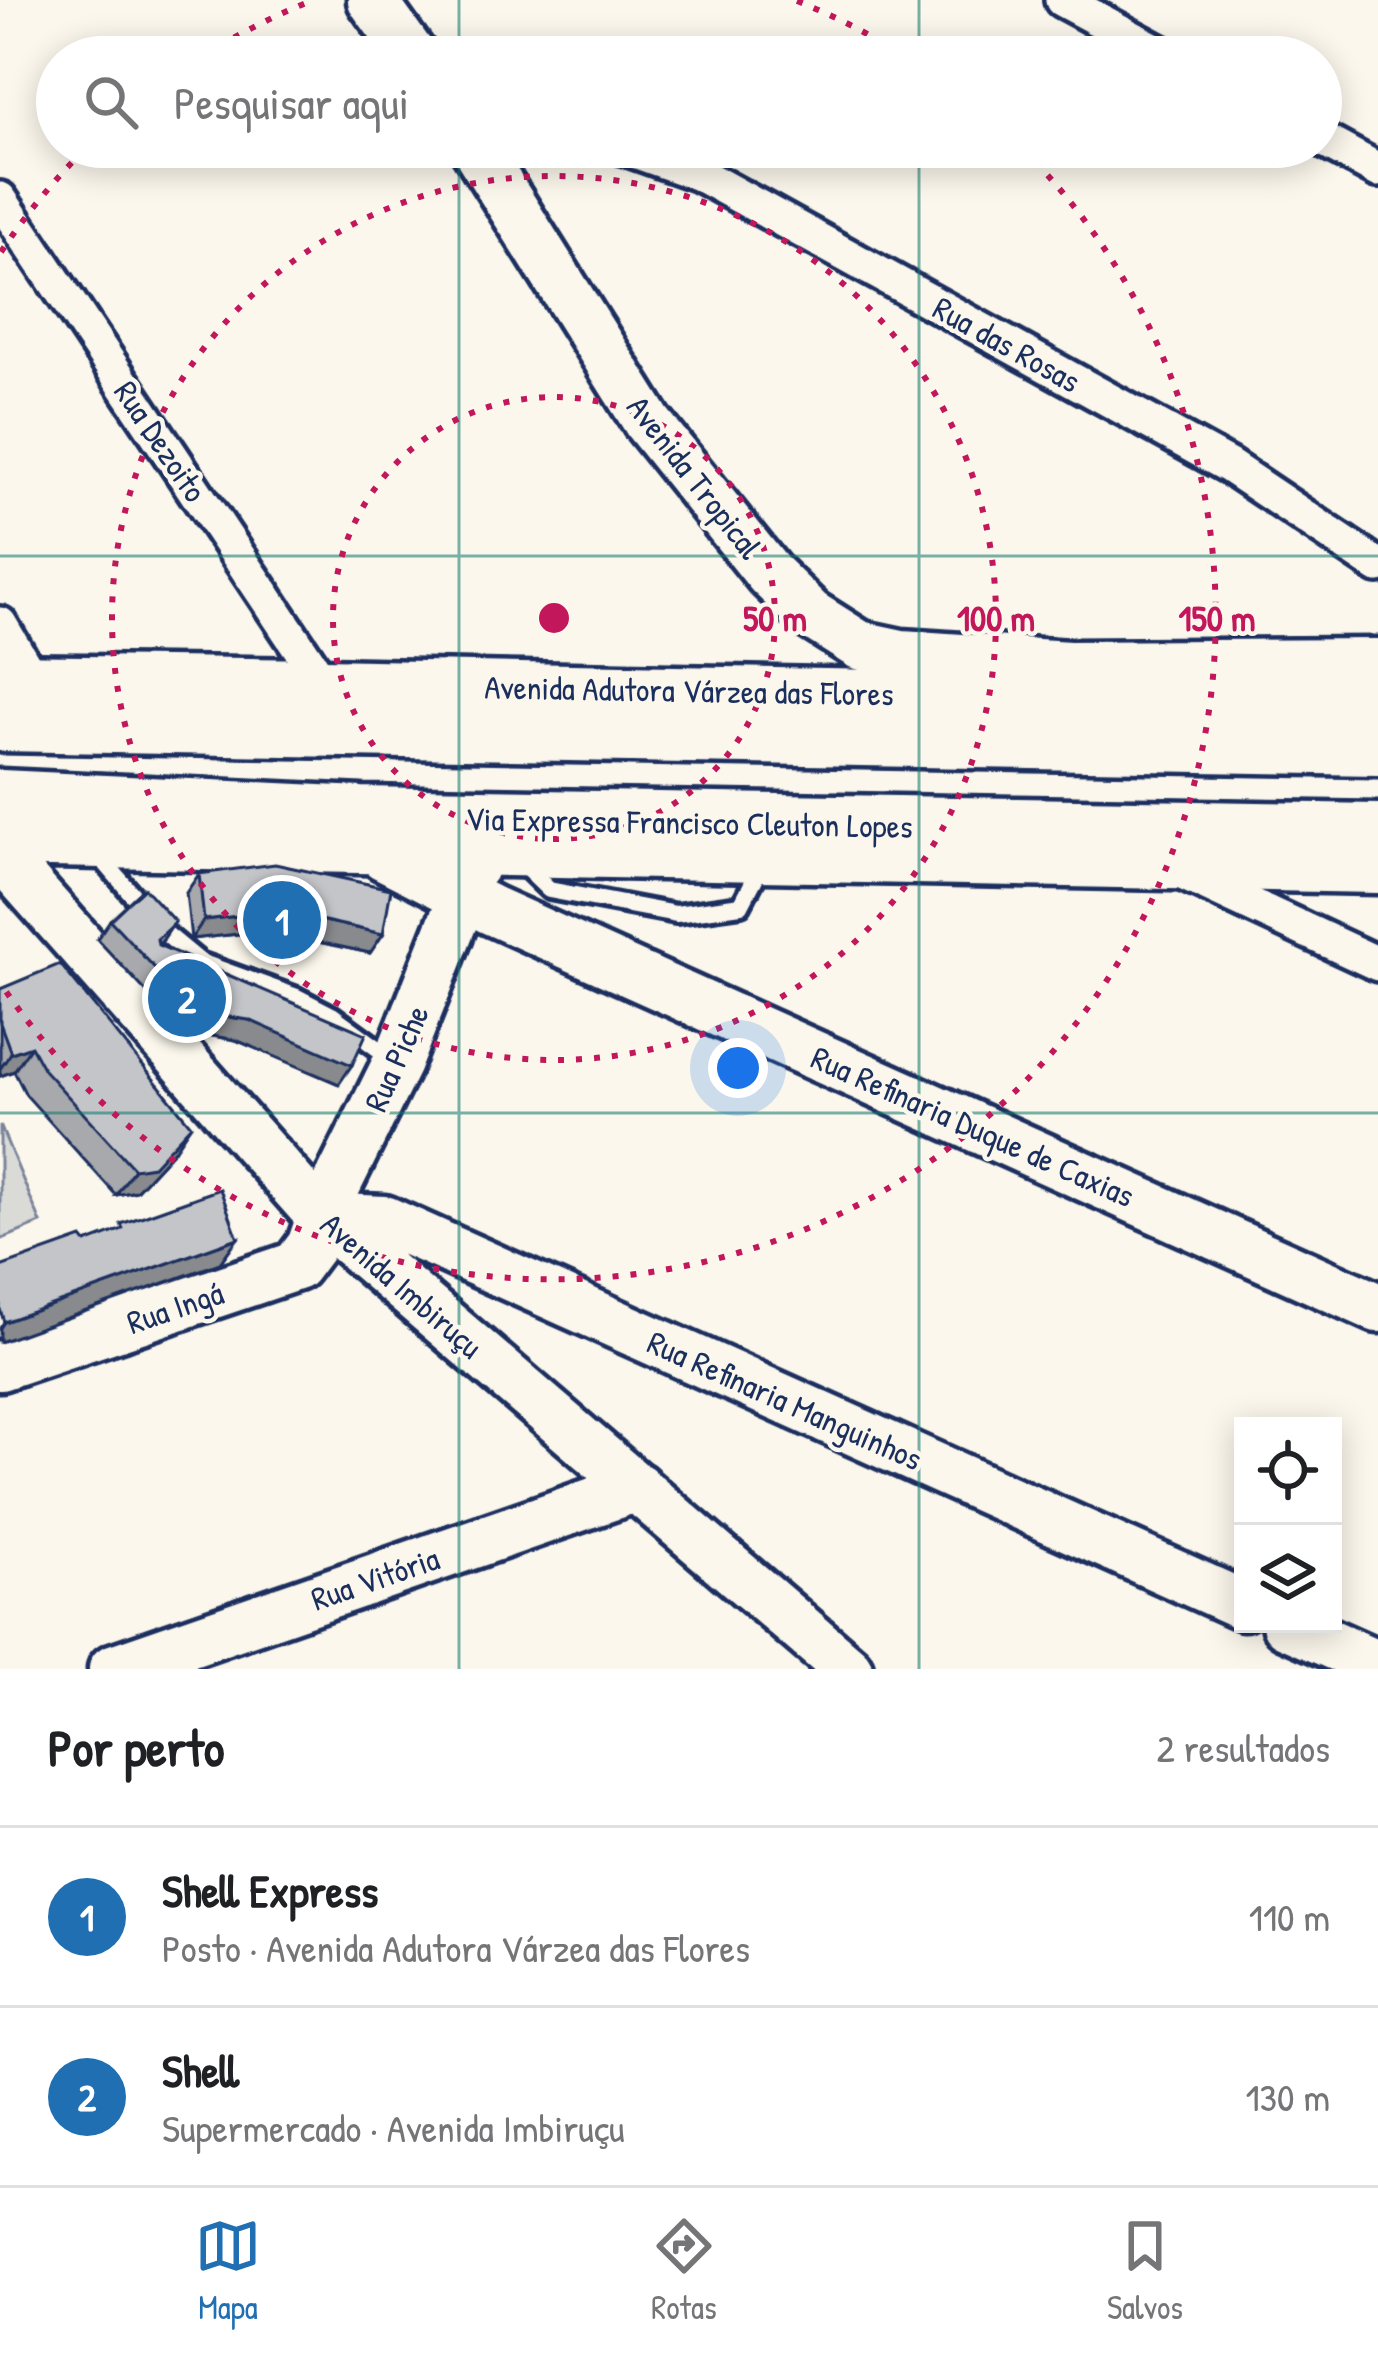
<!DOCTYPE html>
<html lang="pt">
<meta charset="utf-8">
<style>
:root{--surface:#fff;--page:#f6f6f6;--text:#202124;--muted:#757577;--line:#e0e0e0;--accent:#1f6fb2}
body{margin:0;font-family:"Patrick Hand",sans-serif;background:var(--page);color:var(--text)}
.controls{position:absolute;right:36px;bottom:36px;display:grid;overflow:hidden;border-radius:0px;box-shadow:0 6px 30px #0003}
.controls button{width:108px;height:108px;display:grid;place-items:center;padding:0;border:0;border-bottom:3px solid var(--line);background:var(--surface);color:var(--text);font:60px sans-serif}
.you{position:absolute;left:738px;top:1068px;width:42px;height:42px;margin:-30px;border:9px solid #fff;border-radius:50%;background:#1a73e8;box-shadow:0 0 0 18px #1a73e833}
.badge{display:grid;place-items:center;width:78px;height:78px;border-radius:50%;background:var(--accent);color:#fff;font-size:39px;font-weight:700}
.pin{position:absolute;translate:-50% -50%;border:6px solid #fff;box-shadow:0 3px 12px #0006}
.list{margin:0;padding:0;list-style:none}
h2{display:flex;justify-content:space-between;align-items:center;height:156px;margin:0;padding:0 48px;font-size:51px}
h2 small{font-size:39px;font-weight:400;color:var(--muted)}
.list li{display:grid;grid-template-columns:78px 1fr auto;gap:36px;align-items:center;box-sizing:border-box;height:180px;padding:0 48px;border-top:3px solid var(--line)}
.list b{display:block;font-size:45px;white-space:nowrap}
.list p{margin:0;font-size:39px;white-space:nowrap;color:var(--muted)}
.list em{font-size:39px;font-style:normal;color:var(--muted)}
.icon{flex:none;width:66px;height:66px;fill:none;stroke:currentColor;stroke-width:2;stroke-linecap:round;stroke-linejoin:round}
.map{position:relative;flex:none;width:1378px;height:1669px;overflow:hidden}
.search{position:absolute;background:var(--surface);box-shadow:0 6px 30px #0003;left:36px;right:36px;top:36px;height:132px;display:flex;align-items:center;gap:30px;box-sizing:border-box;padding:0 42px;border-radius:66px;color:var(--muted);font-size:45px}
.sheet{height:516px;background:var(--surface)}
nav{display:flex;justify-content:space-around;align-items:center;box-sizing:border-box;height:168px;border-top:3px solid var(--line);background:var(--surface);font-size:33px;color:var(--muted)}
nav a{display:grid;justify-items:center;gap:6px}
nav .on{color:var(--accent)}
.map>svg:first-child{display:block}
.green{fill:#dadad7;stroke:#7a849a;stroke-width:3}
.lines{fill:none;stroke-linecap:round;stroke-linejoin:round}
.lane-casing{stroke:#1b2f5e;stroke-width:26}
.street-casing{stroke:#1b2f5e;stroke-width:42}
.secondary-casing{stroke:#1b2f5e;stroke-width:57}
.highway-casing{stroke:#1b2f5e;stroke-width:69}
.lane{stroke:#fbf7ec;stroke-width:16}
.street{stroke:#fbf7ec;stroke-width:33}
.secondary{stroke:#fbf7ec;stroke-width:48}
.highway{stroke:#fbf7ec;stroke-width:60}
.wall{fill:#a8a9ad;stroke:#1b2f5e;stroke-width:3}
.shaded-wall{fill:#888a8d;stroke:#1b2f5e;stroke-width:3}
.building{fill:#c3c5c9;stroke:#1b2f5e;stroke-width:3}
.grid{fill:none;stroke:#0f766e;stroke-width:3;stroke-opacity:0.55}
.ring{fill:none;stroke:#c2185b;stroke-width:6;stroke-dasharray:6 12}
.labels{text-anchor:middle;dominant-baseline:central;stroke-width:9;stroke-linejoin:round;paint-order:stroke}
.street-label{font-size:33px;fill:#1b2f5e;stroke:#fbf7ec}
.centre{fill:#c2185b;stroke:#fbf7ec;stroke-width:6}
.ring-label{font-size:36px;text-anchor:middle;font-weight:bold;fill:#c2185b;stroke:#fbf7ec;stroke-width:9;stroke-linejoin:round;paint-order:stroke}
</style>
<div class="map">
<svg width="1378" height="1669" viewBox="0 0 1378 1669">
<rect width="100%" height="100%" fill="#fbf7ec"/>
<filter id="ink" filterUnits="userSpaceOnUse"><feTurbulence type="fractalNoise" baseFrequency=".00833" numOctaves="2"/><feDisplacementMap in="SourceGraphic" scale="24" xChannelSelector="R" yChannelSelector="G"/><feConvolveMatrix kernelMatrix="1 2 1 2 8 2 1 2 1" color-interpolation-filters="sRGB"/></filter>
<g filter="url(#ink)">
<path class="green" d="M0,1125l41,98 -41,17z"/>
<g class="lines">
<g class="lane-casing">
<path id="lane" d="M97,853l69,81 34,28 97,35 35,18 63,46
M520,862l29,28 127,24 65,-9 21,-40"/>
</g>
<g class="street-casing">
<path id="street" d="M1062,0l106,57
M1321,139l57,31
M623,147l76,27 530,292 149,100
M0,199l323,484
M0,624l33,56
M1178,871l200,93"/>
</g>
<g class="secondary-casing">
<path id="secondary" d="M372,0l41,57
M475,147l173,276 121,151 41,40 49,31 42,9 168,11 309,-2
M0,679l323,4 1055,21
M0,842l1378,27
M0,854l321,363 527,452
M383,855l108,55 887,398
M321,1217l63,3 859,385
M0,1366l296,-100 15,-20 10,-29 76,-154 66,-167 6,-23 5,-6
M1286,1624l92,41
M113,1669l524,-182"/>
</g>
<g class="highway-casing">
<path id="highway" d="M0,721l1378,24
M0,800l361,17 1017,17"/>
</g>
<use href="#lane" class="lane"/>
<use href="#street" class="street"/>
<use href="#secondary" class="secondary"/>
<use href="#highway" class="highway"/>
</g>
<path class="wall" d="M199,874l184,60 -13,19 -103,-22 -76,8 -5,-46z
M110,920l52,21 -4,3 181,140 -103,-44 -53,-9 -86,-92z
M0,989l174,161 -38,41 -20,4 -90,-100 -12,-24 -14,5z"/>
<path class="shaded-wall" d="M280,911l103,23 -13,19 -103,-22 -76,8 13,-19z
M175,922l-13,19 -19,17 14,-19z
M196,1012l53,8 103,45 -13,19 -103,-44 -53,-9z
M31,1046l-17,25 -14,5v-7l11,-16z
M191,1125l-17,25 -38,41 -20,4 18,-26z
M238,1238l-18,25 -220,79v-14l4,-6z"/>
<path class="building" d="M275,864l116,25 -8,45 -103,-23 -76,9 -5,-46z
M144,888l31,34 -18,17 1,6 208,89 -14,31 -103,-45 -53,-8 -86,-92z
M60,964l131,161 -38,41 -19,3 -90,-99 -13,-24 -20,7 -11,-30v-34z
M220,1189l18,49 -234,84 -4,-13v-42l82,-29 4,5 37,-14 -2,-5z"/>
</g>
<path class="grid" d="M459,0v57M919,0v57M459,147v1522M919,147v1522M0,556h1378M0,1113h1378"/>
<g class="ring">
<circle cx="554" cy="618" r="221"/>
<circle cx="554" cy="618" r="442"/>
<path d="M1 252A663 663 0 0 1 85 149M203 56A663 663 0 0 1 311 1M797 1A663 663 0 0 1 905 56M1023 149A663 663 0 1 1 1 984"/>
</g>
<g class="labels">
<g class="street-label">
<text transform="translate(1007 344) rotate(29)">Rua das Rosas</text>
<text transform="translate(161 441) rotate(56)">Rua Dezoito</text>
<text transform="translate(695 477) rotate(52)">Avenida Tropical</text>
<text transform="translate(689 690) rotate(1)">Avenida Adutora Várzea das Flores</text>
<text transform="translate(689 822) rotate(1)">Via Expressa Francisco Cleuton Lopes</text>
<text transform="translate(396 1058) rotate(-66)">Rua Piche</text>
<text transform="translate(973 1126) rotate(24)">Rua Refinaria Duque de Caxias</text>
<text transform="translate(402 1285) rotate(41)">Avenida Imbiruçu</text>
<text transform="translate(175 1307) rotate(-19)">Rua Ingá</text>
<text transform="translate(785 1400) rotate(24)">Rua Refinaria Manguinhos</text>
<text transform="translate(375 1578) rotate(-19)">Rua Vitória</text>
</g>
</g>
<circle cx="554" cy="618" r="18" class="centre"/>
<g class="ring-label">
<text x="775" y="631">50 m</text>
<text x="996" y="631">100 m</text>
<text x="1217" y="631">150 m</text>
</g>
</svg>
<div class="controls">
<button><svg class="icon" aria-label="locate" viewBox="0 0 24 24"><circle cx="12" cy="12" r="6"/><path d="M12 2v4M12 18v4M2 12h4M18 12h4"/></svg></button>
<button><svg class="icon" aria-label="layers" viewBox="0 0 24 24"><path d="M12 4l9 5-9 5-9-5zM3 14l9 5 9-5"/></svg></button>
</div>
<div class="you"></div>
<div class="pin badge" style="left:282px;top:920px">1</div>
<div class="pin badge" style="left:187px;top:998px">2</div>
<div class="search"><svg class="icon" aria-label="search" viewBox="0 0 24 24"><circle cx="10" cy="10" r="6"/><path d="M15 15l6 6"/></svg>Pesquisar aqui</div>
</div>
<section class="sheet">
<h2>Por perto<small>2 resultados</small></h2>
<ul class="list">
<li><span class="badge">1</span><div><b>Shell Express</b><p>Posto · Avenida Adutora Várzea das Flores</p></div><em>110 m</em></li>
<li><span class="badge">2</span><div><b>Shell</b><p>Supermercado · Avenida Imbiruçu</p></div><em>130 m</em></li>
</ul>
</section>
<nav>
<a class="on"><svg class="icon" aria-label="map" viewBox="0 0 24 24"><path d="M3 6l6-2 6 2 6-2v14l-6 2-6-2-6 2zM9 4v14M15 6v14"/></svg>Mapa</a>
<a><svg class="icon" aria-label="directions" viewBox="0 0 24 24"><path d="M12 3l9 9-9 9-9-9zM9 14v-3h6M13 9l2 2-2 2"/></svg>Rotas</a>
<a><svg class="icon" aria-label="saved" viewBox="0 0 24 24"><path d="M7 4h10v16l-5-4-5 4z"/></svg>Salvos</a>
</nav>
